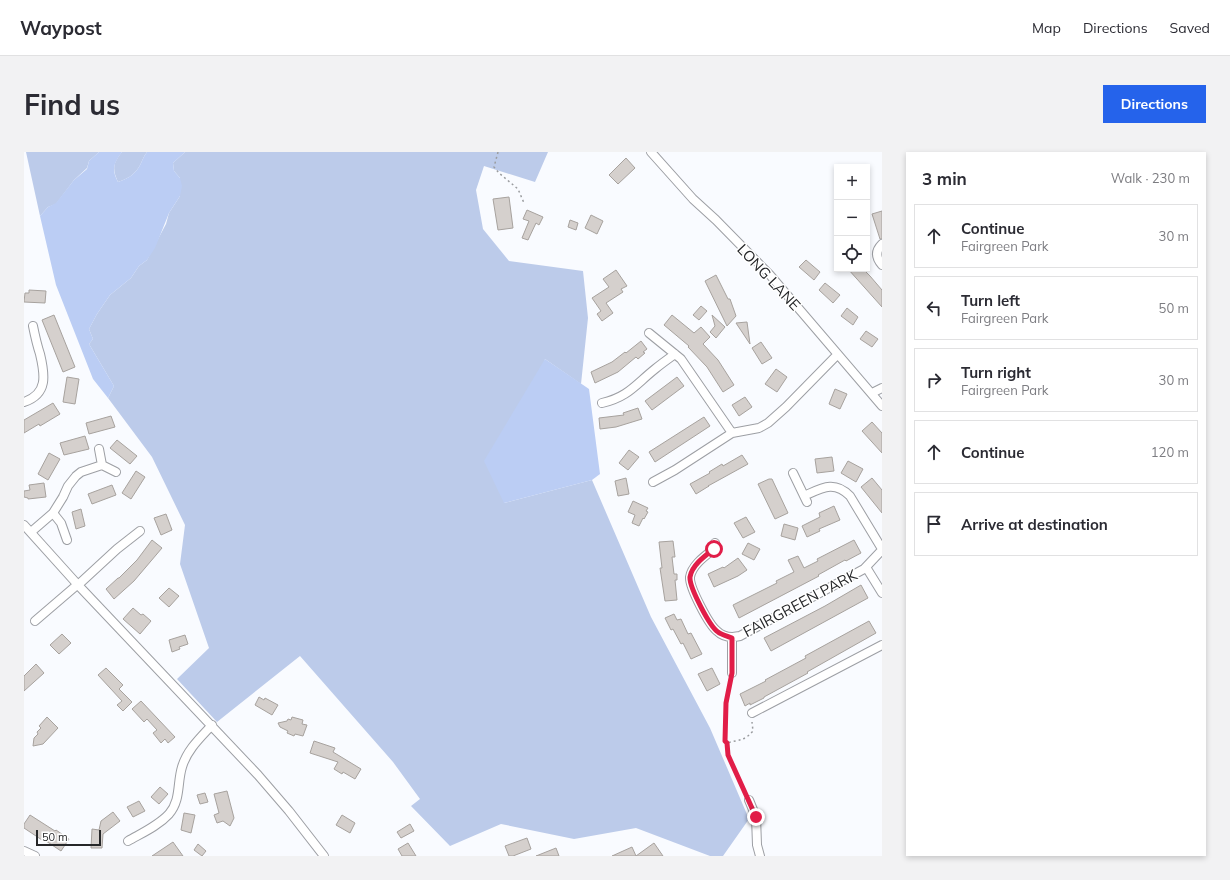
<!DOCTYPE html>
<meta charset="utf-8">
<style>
:root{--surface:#fff;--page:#f2f2f3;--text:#2b2b33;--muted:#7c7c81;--line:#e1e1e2;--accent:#2563eb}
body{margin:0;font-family:Mulish,sans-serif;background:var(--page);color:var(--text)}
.controls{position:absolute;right:12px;top:12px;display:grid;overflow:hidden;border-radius:0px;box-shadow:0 2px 6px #0003}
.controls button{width:36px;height:36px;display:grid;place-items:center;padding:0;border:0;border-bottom:1px solid var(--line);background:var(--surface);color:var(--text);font:20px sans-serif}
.scale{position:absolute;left:12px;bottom:10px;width:65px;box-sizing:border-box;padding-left:4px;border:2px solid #262729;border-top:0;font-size:11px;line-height:14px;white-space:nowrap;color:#262729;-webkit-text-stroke:3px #fff;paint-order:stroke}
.stop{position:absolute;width:12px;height:12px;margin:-9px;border:3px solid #e11d48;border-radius:50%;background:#fff}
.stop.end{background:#e11d48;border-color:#fff;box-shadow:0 1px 4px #0008}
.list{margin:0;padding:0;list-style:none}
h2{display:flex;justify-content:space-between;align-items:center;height:52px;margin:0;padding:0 16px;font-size:17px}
h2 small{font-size:13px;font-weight:400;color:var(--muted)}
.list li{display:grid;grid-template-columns:26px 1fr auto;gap:12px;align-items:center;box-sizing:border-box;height:64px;margin:0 8px 8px;padding:0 8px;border:1px solid var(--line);border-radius:0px}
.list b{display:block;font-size:15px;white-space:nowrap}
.list p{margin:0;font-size:13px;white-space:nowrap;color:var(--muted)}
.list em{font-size:13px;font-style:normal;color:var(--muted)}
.icon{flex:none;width:22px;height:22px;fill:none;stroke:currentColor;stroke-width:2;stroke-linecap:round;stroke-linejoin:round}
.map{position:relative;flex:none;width:858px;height:704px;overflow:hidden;border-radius:0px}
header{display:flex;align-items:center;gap:24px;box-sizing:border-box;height:56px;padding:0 20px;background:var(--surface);border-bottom:1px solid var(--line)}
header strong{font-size:19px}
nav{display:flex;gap:22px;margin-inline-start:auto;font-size:14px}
.intro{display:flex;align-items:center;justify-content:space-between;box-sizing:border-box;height:96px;padding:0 24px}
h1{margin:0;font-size:28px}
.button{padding:10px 18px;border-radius:0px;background:var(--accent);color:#fff;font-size:14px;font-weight:700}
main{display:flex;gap:24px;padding:0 24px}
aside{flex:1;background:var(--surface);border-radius:0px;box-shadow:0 2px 6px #0003}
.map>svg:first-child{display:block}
.green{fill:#bccbea}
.forest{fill:#bbcdf4}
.building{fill:#d5d0cd;stroke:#a7a29e}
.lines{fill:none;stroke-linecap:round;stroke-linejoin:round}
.minor-casing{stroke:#9d9fa4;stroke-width:10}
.path{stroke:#9a9c9f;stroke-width:1.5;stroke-dasharray:2 3;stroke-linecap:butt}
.minor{stroke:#fff;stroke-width:8}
.route{stroke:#e11d48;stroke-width:5}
.labels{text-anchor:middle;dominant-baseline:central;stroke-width:3;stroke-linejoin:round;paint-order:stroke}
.street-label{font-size:15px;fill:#262729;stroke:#fff}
</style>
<header>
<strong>Waypost</strong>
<nav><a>Map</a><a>Directions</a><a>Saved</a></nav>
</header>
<div class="intro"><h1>Find us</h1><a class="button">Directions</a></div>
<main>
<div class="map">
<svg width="858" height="704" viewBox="0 0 858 704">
<rect width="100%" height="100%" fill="#f9fbff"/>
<path class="green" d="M2,0h73l-10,9 -2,7 -13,12 -18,24 -8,3 -8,9z
M98,0h25c-4,5 -5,10 -8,15 -5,8 -12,12 -21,15 -6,-13 -5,-19 4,-30z
M161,0h363l-13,30 -51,-16 -8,24 7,39 26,32 74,10 5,47 -7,66 -36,-25 -41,144 88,-23 59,137 59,111 39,91 -26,37h-13l-74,-28 -62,11 -73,-15 -51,22 -39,-40 9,-7 -27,-37 -93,-106 -83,66 -40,-43 32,-31 -29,-84 5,-39 -33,-68 -44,-59 6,-12 -25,-42 4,-5 -4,-10 8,-15 13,-19 21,-17 8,-12 8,-6 19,-36 3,-11 11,-17v-18l-6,-7 -1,-8z"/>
<path class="forest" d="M75,0h23c-8,11 -11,17 -4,30 9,-3 16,-7 21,-15 3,-5 4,-10 8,-15h38l-12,11 1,8 6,7 2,8 -2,10 -11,17 -14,35 -8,12 -8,6 -8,12 -21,17 -13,19 -8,15 4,10 -4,5 25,42 -6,12 -15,-19 -37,-94 -16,-69 8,-9 8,-4 18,-23 13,-11 2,-8z
M521,207l44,30 11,85 -8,6 -88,23 -20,-42z"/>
<path class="building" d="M602,6l9,10 -17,16 -9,-9z
M485,45l4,31 -15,2 -5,-31z
M503,58l16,7 -4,8 -3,-2 -8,17 -6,-2 7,-17 -6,-2z
M858,59v28h-2l-8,-25z
M567,63l12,6 -6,13 -12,-6z
M546,68l8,3 -2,7 -8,-3z
M782,108l14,12 -6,8 -15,-13z
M824,117h15l7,7 12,14v17z
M592,118l11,16 -6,3 2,3 -17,11 7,10 -11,8 -5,-7 4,-3 -9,-13 17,-11 -6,-8z
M692,123l12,24h2l6,17 -9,10 -22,-45z
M801,131l15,12 -7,8 -14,-13z
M5,138l17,1 -1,12 -21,-1 1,-9h4z
M677,154l6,5 -8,9 -6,-5z
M823,156l11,9 -5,8 -12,-9z
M30,163l21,52 -12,5 -21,-52z
M648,163l22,18 7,-6 9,10 -7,7 15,16 16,25 -11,7 -16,-25 -19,-20 1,-1 -25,-21z
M688,163l13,12 -9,11 -6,-6 5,-6z
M723,170l3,22 -14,-21z
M842,179l12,8 -6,8 -12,-8z
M617,189l6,8 -4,3 2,1 -7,6 -2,-2 -18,15 -23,11 -4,-11 21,-10 13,-10 1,1z
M737,190l11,16 -10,6 -10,-16z
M752,217l11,8 -10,15 -12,-8z
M43,225l12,2 -4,25 -12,-2z
M653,225l7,9 -32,24 -7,-9z
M811,237l12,5 -7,15 -11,-5z
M721,245l7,10 -13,9 -7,-11z
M29,251l7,11 -20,12 -1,-2 -15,9v-13z
M614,256l4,11 -26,8 -16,2 -1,-11 25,-3 -1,-2z
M87,264l4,11 -26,7 -3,-11z
M680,265l6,9 -55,36 -6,-10z
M848,270l10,11v20l-20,-22z
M61,284l4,13 -25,6 -4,-12z
M93,288l20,16 -7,8 -20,-16z
M605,298l10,7 -11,13 -9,-7z
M25,301l11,6 -12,21 -10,-6z
M718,303l6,9 -40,22h1l-13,8 -6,-10 20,-11 -1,-1 13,-8 1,2z
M808,305l2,14 -17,2 -2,-14z
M824,309l15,8 -7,13 -15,-9z
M112,319l9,6 -14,22 -9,-6z
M602,326l3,16 -11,2 -3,-15z
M848,326l10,12v23l-21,-26z
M745,327h3l16,34 -13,6 -17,-35z
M20,331l2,14 -18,2v-1l-4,-1v-6l6,-1 -1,-5z
M88,333l4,10 -24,9 -4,-10z
M609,349l15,7 -2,3 2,1 -4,7 -1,-1 -4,8 -7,-3 3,-8 -7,-3z
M810,354l6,14 -21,9 1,2 -13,6 -5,-11 18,-9 -1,-4z
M57,357l4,17 -9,3 -4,-17z
M142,362l6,16 -11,5 -7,-17z
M722,365l9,15 -12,6 -9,-15z
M760,372l14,4 -3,12 -14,-4z
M128,388l10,8 -28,33 -20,18 -8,-10 12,-11h1l18,-18z
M830,388l7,13 -15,8 -1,-1 -27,15 1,1 -80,42 -6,-13 44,-22 -1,-2 18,-9 -6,-12 10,-4 6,12 14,-7 -1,-2z
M649,389l2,16h-3l2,17h3v6h-2l2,20 -12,1 -5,-33h2l-3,-26z
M724,391l12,6 -6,11 -12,-6z
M714,406l9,12 -9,6 -24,11 -6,-13 15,-7 1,1z
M837,433l7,13 -97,53 -7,-13 61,-32z
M145,436l10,8 -10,11 -10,-9z
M109,456l8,7 2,-1 8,7 -11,13 -17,-15z
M650,462l3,6 4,-1 7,15 3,-1 11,21 -11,5 -8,-16 -2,1 -8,-15 -2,1 -6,-12z
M845,469l7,12 -69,39 1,1 -44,24v1l-14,7v-2l-5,3 -5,-12 26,-13 -1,-1 41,-22 -1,-2z
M38,482l9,9 -12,11 -9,-9z
M161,483l3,9 -9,3 1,2 -8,3 -3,-12z
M12,512l8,9 -20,18v-15z
M82,516l17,17 -4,4 13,13 -9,9 -6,-6 5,-4 -24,-26z
M688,516l8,16 -13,7 -9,-17z
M235,545l5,3 1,-2 13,7 -6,10 -17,-10z
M117,549l34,36 -7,6 -3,-4 -4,4 -8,-10 4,-3 -10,-11 -3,3 -12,-13z
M23,565l11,11 -15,16 -10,2 1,-8 4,-4 -1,-2 4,-4 -2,-2z
M268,565l11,3 -1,4 5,1 -4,11 -8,-2 -1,2 -7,-3 1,-2 -8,-4 -2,-4 9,-2 1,-2 3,1z
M290,589l21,7 -2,4 28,17 -6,10 -12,-7 -1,2 -8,-5 4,-7 -28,-9z
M136,635l8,7 -9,10 -8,-7z
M203,639l7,27 -4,8 -7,-5 -6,2 -3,-8 5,-2 -5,-19z
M181,641l3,9 -8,2 -3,-9z
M115,649l6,10 -12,6 -6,-10z
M89,660l7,9 -17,13 -1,14h-11l1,-19 7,1 2,-9z
M160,661l11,2 -4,18 -10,-3z
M6,663l25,16 1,-1 13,9 -8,12 -18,-12 -1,1 -18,-12v-4z
M318,663l13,8 -5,10 -14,-8z
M386,672l4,7 -13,7 -4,-6z
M503,686l4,11 -18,7h-4l-4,-10z
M149,690l10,14h-31z
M384,691l8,13h-14l-4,-7z
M630,691l9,13h-51l20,-9 4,9z
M174,692l8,7 -4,5 -8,-6z
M532,696l3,8h-23z"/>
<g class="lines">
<g class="minor-casing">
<path id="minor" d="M627,0l42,47 23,21 54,55 112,131
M858,92c-7,7 -6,14 0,21
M625,181l32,26 51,74 -57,37 -22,12
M848,241l10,-5
M0,250c24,-8 21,-27 16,-48 -3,-9 -5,-18 -7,-28
M578,251c26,-6 33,-18 53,-34 6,-5 13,-10 20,-15
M708,281l27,-5 9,-5 18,-16 51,-52
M75,297l3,16
M769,321l14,29
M780,344c18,-8 30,-16 46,0l32,53
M29,361l8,10 6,17
M0,373l54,60 180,190 31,36 35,45
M7,380l22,-19 10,-16 5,-11 8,-10 5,-4 21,-7 14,7
M691,391l-1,6c-9,7 -22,16 -24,28 -1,10 19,48 27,54 6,6 14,7 23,5l124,-67 18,-19
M842,415l16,26
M54,433l39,-36 23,-18
M11,469l42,-36
M708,521v-35
M728,561l130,-68
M725,648l7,17 1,28 3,11
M104,689c14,-8 30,-15 41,-27 12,-14 8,-31 13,-47 5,-17 18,-29 30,-42
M0,699l11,5"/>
</g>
<path class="path" d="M474,0l-4,15 5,6 19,16 6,14
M703,591l-2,-2 1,-38 5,-22
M722,640l-18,-37 -1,-12c13,-4 16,-1 26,-12l-1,-9"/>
<use href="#minor" class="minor"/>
</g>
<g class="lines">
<path class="route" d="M690,397c-9,7 -22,16 -24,28 -1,10 20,50 28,55 4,3 9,4 14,6v35l-6,30 -1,38 2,2 1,12 28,62"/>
</g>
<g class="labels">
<g class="street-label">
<text transform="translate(745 125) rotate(47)">LONG LANE</text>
<text transform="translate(776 451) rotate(-28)">FAIRGREEN PARK</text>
</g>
</g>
</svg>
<div class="controls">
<button>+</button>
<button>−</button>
<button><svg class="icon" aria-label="locate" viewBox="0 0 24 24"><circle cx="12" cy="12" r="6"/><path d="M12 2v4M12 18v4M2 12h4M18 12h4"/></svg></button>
</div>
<div class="scale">50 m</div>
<div class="stop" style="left:690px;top:397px"></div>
<div class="stop end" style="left:732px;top:665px"></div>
</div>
<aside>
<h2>3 min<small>Walk · 230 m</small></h2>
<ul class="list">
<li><svg class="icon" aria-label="ahead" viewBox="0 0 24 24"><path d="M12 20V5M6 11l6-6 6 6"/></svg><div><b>Continue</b><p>Fairgreen Park</p></div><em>30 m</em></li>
<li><svg class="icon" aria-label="left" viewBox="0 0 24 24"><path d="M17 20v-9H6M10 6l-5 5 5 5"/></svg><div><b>Turn left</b><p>Fairgreen Park</p></div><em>50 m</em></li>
<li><svg class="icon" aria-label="right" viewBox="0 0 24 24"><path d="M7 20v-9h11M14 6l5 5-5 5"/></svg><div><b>Turn right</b><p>Fairgreen Park</p></div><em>30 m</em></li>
<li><svg class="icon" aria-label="ahead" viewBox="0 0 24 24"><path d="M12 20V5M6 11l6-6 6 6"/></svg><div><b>Continue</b></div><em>120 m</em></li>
<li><svg class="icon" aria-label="arrive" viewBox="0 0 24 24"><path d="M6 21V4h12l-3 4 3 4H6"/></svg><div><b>Arrive at destination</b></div></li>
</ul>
</aside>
</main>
